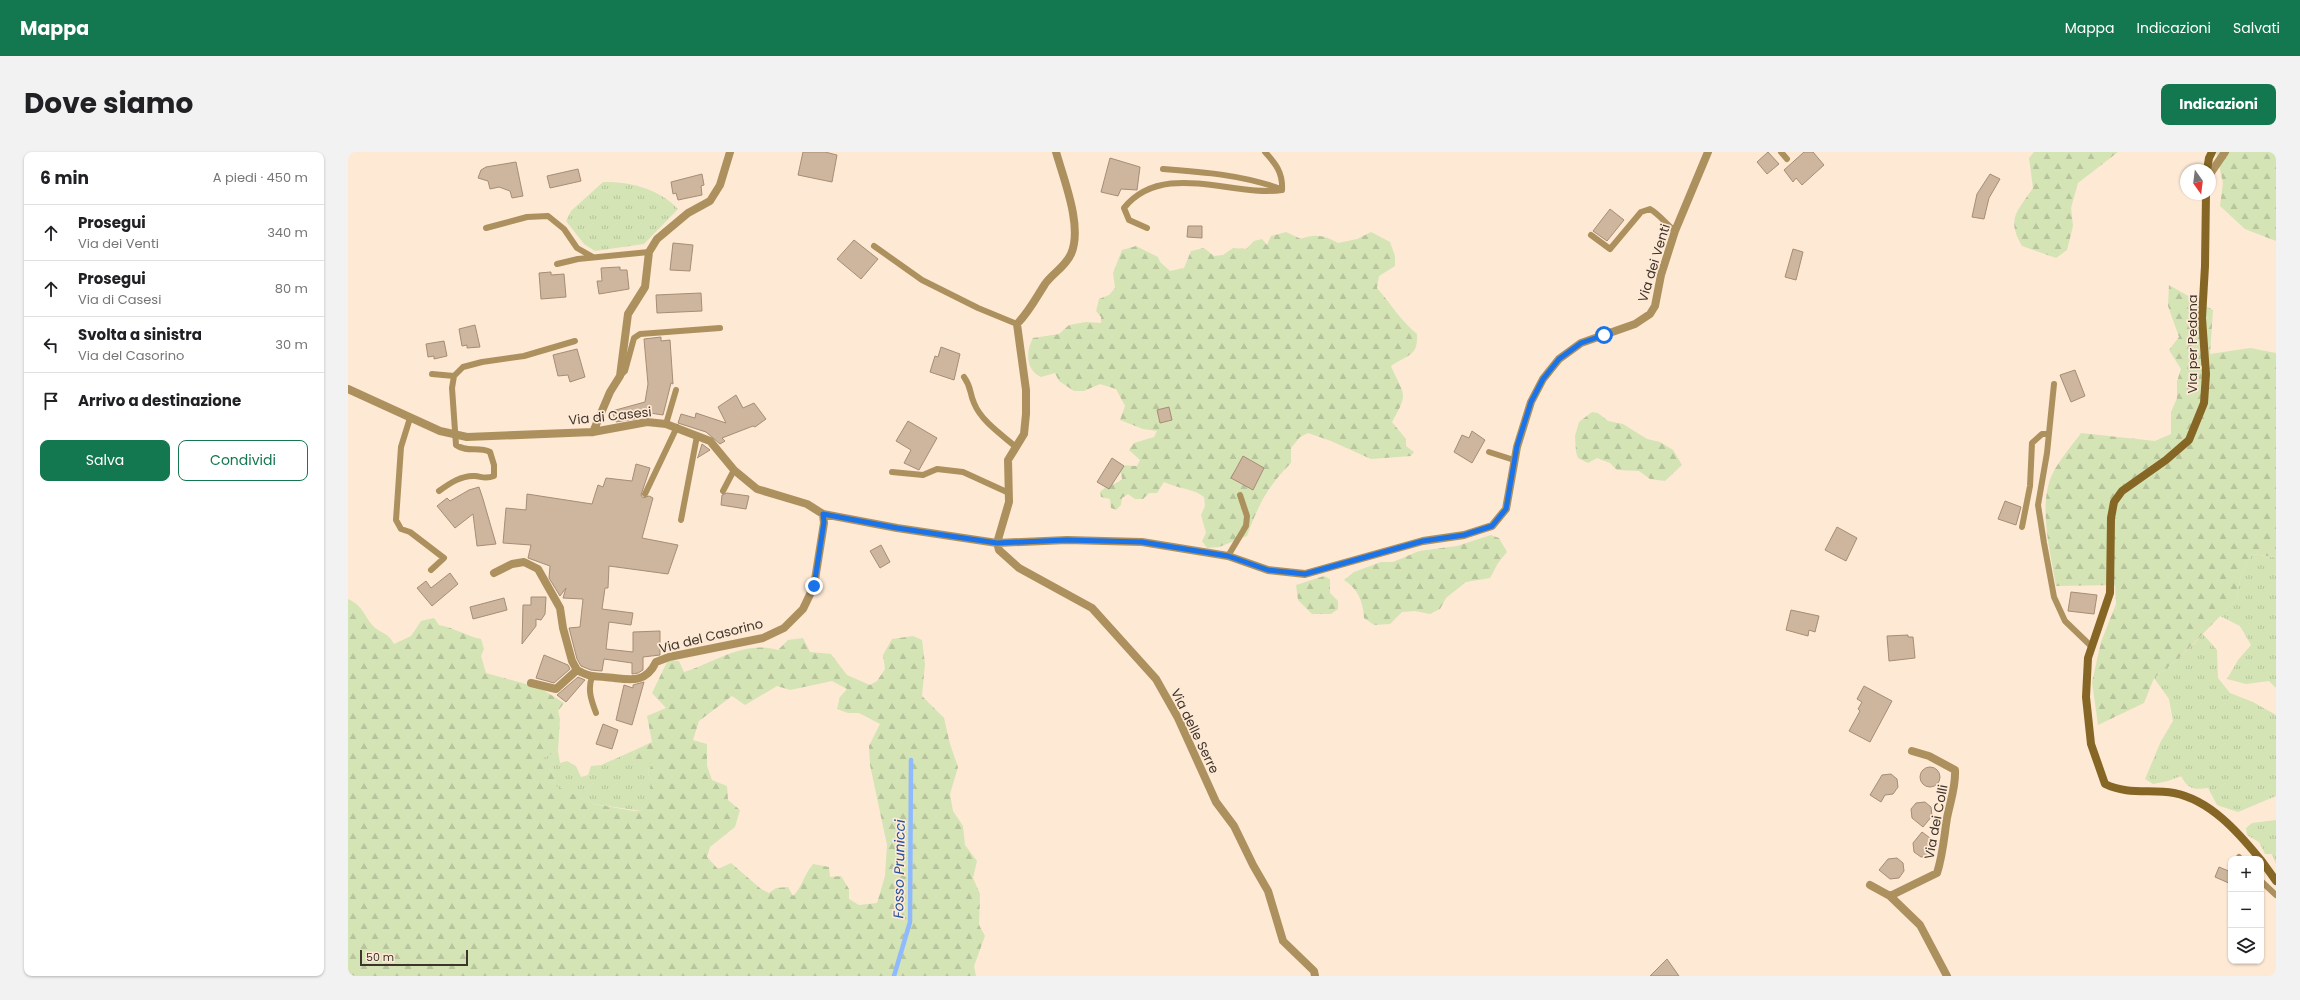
<!DOCTYPE html>
<html lang="it">
<meta charset="utf-8">
<style>
:root{--surface:#fff;--page:#f2f2f2;--text:#202124;--muted:#757577;--line:#e0e0e0;--accent:#13774f}
body{margin:0;font-family:Poppins,sans-serif;background:var(--page);color:var(--text)}
.controls{position:absolute;right:12px;bottom:12px;display:grid;overflow:hidden;border-radius:8px;box-shadow:0 1px 3px #0004}
.controls button{width:36px;height:36px;display:grid;place-items:center;padding:0;border:0;border-bottom:1px solid var(--line);background:var(--surface);color:var(--text);font:20px sans-serif}
.compass{position:absolute;left:1832px;top:12px;width:36px;height:36px;border-radius:50%;background:var(--surface);box-shadow:0 1px 3px #0004;rotate:166deg}
.scale{position:absolute;left:12px;bottom:10px;width:108px;box-sizing:border-box;padding-left:4px;border:2px solid #3e342b;border-top:0;font-size:11px;line-height:14px;white-space:nowrap;color:#3e342b;-webkit-text-stroke:3px #fee9d5;paint-order:stroke}
.stop{position:absolute;width:12px;height:12px;margin:-9px;border:3px solid #1a73e8;border-radius:50%;background:#fff}
.stop.end{background:#1a73e8;border-color:#fff;box-shadow:0 1px 4px #0008}
.list{margin:0;padding:0;list-style:none}
h2{display:flex;justify-content:space-between;align-items:center;height:52px;margin:0;padding:0 16px;font-size:17px}
h2 small{font-size:13px;font-weight:400;color:var(--muted)}
.list li{display:grid;grid-template-columns:26px 1fr auto;gap:12px;align-items:center;box-sizing:border-box;height:56px;padding:0 16px;border-top:1px solid var(--line)}
.list b{display:block;font-size:15px;white-space:nowrap}
.list p{margin:0;font-size:13px;white-space:nowrap;color:var(--muted)}
.list em{font-size:13px;font-style:normal;color:var(--muted)}
.actions{display:flex;gap:8px;padding:12px 16px}
.actions a{flex:1;padding:9px 0;border:1px solid var(--accent);border-radius:8px;text-align:center;font-size:14px;color:var(--accent)}
.actions .main{background:var(--accent);color:#fff}
.icon{flex:none;width:22px;height:22px;fill:none;stroke:currentColor;stroke-width:2;stroke-linecap:round;stroke-linejoin:round}
.map{position:relative;flex:none;width:1928px;height:824px;overflow:hidden;border-radius:8px}
header{display:flex;align-items:center;gap:24px;box-sizing:border-box;height:56px;padding:0 20px;background:var(--accent);color:#fff}
header strong{font-size:19px}
nav{display:flex;gap:22px;margin-inline-start:auto;font-size:14px}
.intro{display:flex;align-items:center;justify-content:space-between;box-sizing:border-box;height:96px;padding:0 24px}
h1{margin:0;font-size:28px}
.button{padding:10px 18px;border-radius:8px;background:var(--accent);color:#fff;font-size:14px;font-weight:700}
main{display:flex;gap:24px;padding:0 24px}
aside{flex:1;background:var(--surface);border-radius:8px;box-shadow:0 1px 3px #0004}
.map>svg:first-child{display:block}
.grass{fill:url(#grass-tufts)}
.forest{fill:url(#forest-firs);fill-rule:evenodd}
.lines{fill:none;stroke-linecap:round;stroke-linejoin:round}
.stream{stroke:#90bafe;stroke-width:4.5}
.building{fill:#ceb59d;stroke:#a58d76}
.lane{stroke:#ac915e;stroke-width:6}
.street{stroke:#ac915e;stroke-width:8}
.secondary{stroke:#866624;stroke-width:8}
.route{stroke:#1a73e8;stroke-width:5}
.labels{text-anchor:middle;dominant-baseline:central;stroke-width:3.5;stroke-linejoin:round;paint-order:stroke}
.street-label{font-size:13px;fill:#3e342b;stroke:#fee9d5}
.water-label{font-size:14px;font-style:italic;fill:#2252a0;stroke:#fee9d5}
</style>
<header>
<strong>Mappa</strong>
<nav><a>Mappa</a><a>Indicazioni</a><a>Salvati</a></nav>
</header>
<div class="intro"><h1>Dove siamo</h1><a class="button">Indicazioni</a></div>
<main>
<aside>
<h2>6 min<small>A piedi · 450 m</small></h2>
<ul class="list">
<li><svg class="icon" aria-label="ahead" viewBox="0 0 24 24"><path d="M12 20V5M6 11l6-6 6 6"/></svg><div><b>Prosegui</b><p>Via dei Venti</p></div><em>340 m</em></li>
<li><svg class="icon" aria-label="ahead" viewBox="0 0 24 24"><path d="M12 20V5M6 11l6-6 6 6"/></svg><div><b>Prosegui</b><p>Via di Casesi</p></div><em>80 m</em></li>
<li><svg class="icon" aria-label="left" viewBox="0 0 24 24"><path d="M17 20v-9H6M10 6l-5 5 5 5"/></svg><div><b>Svolta a sinistra</b><p>Via del Casorino</p></div><em>30 m</em></li>
<li><svg class="icon" aria-label="arrive" viewBox="0 0 24 24"><path d="M6 21V4h12l-3 4 3 4H6"/></svg><div><b>Arrivo a destinazione</b></div></li>
</ul>
<div class="actions"><a class="main">Salva</a><a>Condividi</a></div>
</aside>
<div class="map">
<svg width="1928" height="824" viewBox="0 0 1928 824">
<defs>
<pattern id="grass-tufts" width="24" height="20" patternUnits="userSpaceOnUse"><rect width="24" height="20" fill="#d4e4b5"/><path d="M3 7l-1-3M5 7V3M7 7l1-3M15 17l-1-3M17 17v-4M19 17l1-3" fill="none" stroke="#b7c49c"/></pattern>
<pattern id="forest-firs" width="22" height="20" patternUnits="userSpaceOnUse"><rect width="22" height="20" fill="#d4e4b5"/><path d="M5 1l3.5 6h-7zM16 11l3.5 6h-7z" fill="#b7c49c"/></pattern>
</defs>
<rect width="100%" height="100%" fill="#fee9d5"/>
<path class="grass" d="M255,30c26,-1 57,7 75,27l-34,35 -49,7 -11,-7 -18,-23 5,-10z
M1904,402l23,3 1,2v129l-7,-7 -23,3 -19,-5 11,-19 13,-15 -11,-19 -20,-10 16,-16 5,-25z
M1855,482l14,16 1,28 12,15 23,9 23,13v81l-38,16 -21,-7 -9,-17c-15,2 -20,1 -27,-12l-13,5 -15,3 -8,-5 16,-38 12,-20 -4,-22 -15,-21 24,-19z
M287,598l-3,10 20,3 -4,10 4,14 -11,24 -47,-7 -38,-17 -3,-13 -11,-16 16,-7 2,12 7,-2 9,5 5,11 7,-2 3,-9 10,-1z
M1928,668v44l-4,-10h-7l-6,-12 -12,-7 -1,-7 6,-5z"/>
<path class="forest" d="M1686,0h84l-40,31 -7,25 2,18 -6,24 -11,8 -34,-12c-16,-28 -5,-34 11,-58l-4,-30z
M1868,0h60v89l-31,-12 -25,-23 3,-23z
M938,80l15,7c14,-6 25,-3 37,4l19,-4 14,-7 19,10 5,14v10l-16,10 -2,12c14,16 24,33 40,46 1,23 -9,20 -26,32 12,29 19,25 1,56l14,17v7l8,6 -3,4 -40,3 -40,-18 -23,-8 -8,4 -9,11v15c-23,23 -33,42 -44,73l-28,11 -12,1 -5,-7 4,-8 -5,-18 4,-9 -1,-9c-11,-9 -26,-8 -40,-15l-7,11h-8l-6,6h-8l-7,-5 -6,4 -1,7 -5,5 -5,-2 -1,-9 -9,-2 -1,-5c7,-8 15,-6 22,-13l-1,-6 -6,1 1,-9 21,1 3,-6 -11,-10 5,-7 20,-6 3,-6 -14,-2 -23,-9 5,-14 -9,-17 -16,-5 -16,7h-10l-15,-10 -4,-8 -14,4c-16,-7 -15,-27 -8,-39l26,-4 10,-9 17,-3 15,1v-6l-5,-6 3,-12 10,-4 6,-7 -2,-15 9,-23 14,-4 22,11 2,5 10,9 14,-3 7,-17 13,-3 10,8 9,-1 10,-7 13,1 8,-8 8,-2 5,6 4,-9z
M1821,133l44,25 -3,44 40,-6 26,5v204l-24,-3 -11,21 -5,25 -58,59 -24,19 -10,25 -46,22 -6,-43 9,-40 15,-38 -1,-19 -59,1c-5,-32 -19,-82 -3,-113 5,-11 20,-29 28,-40l74,8 16,-7v-22l6,-14v-17l4,-12 -12,-19 10,-13 -11,-31z
M1244,260l6,1 10,8 15,3 24,15 13,3 13,8 9,15 -17,16 -15,-2 -11,-8 -22,-1 -7,-7 -13,-5 -9,5 -10,-5 -2,-6 -1,-16 4,-14z
M1143,383l8,3 8,14 -9,11 -8,15 -24,4 -20,16 -6,11 -10,5 -15,-3 -13,1 -12,12 -16,1 -10,-7c-1,-17 -6,-29 -20,-38l10,-8 27,-10h12l26,-11 38,-5z
M976,424l6,3v14l8,8v8l-7,5h-19l-14,-14 -2,-15z
M0,447c15,7 15,15 25,27 8,8 15,6 21,18l17,-8 10,-15 13,-3 5,7c16,3 27,11 42,14l3,10 -3,7 5,17 54,15 24,15 -6,8 2,8 -2,32 -15,7 10,16 3,12 38,18 40,7h7l10,-24 -3,-14 4,-9 -20,-4 3,-10 17,-8 -5,-26 19,-8 -14,-15 16,-33 11,1 5,11c31,-10 61,-32 94,-22l10,-10 15,-2 7,14 21,2 16,21 23,10 7,-4 8,-12 -2,-14 9,-16 21,-3 9,4 3,24 -3,32 22,22 6,26 8,23 -8,27 3,17 10,15 2,19 12,16 -4,17 7,16 -1,31 6,11 -11,30 2,10h-628zM484,529l15,8 -7,8 -3,12 11,4h11l21,11 -11,22 1,19 17,80 -2,31 -8,27 -18,2 -10,-6v-10l-8,-13 -11,1 -1,-10 -16,-3c-10,12 -10,22 -20,32l-5,-9 -12,1 -7,5 -8,-4 -30,-26 -13,6 -11,-12 3,-10 25,-20 5,-17 -12,-10 -1,-14 -15,-6 -5,-14v-22l-14,-4 6,-19 33,-25 13,9 32,-19 13,4z"/>
<g class="lines">
<path class="stream" d="M546,824l16,-54 1,-162"/>
</g>
<path class="building" d="M455,0h22l12,3 -5,27 -34,-7z
M1420,0l11,12 -12,10 -10,-12z
M1456,0h9l11,13 -22,20 -6,-7 -3,4 -9,-12z
M762,6l30,9 -3,23 -16,-1 -3,7 -17,-4z
M168,10l7,34 -11,2 -2,-7 -11,-4 -9,2 -2,-8 -10,-3 3,-8 5,-3z
M230,17l3,12 -31,7 -3,-12z
M354,22l2,11 -3,1 1,9 -24,5 -2,-7 -3,1 -2,-12z
M1642,22l10,5 -11,19 -5,21 -12,-2 5,-23z
M1262,57l14,11 -17,21 -14,-10z
M840,74h14v12l-15,-1z
M506,88l24,19 -17,20 -24,-20z
M325,91l20,2 -3,26 -20,-1z
M1445,97l10,3 -7,28 -11,-3z
M272,115v3h7l2,19 -30,5 -2,-13h5l-1,-13z
M203,120v3l13,-1 2,23 -25,2 -2,-26z
M353,141l1,18 -45,2 -1,-18z
M127,173l5,22 -13,1v-3l-5,1 -3,-17z
M313,185v4l9,-1 3,44 -2,-1 -8,32 -26,-4 2,7 -23,4 -4,-11 33,-9 3,-18 -4,-45z
M96,189l3,15 -13,3v-3l-6,1 -2,-13z
M593,195l19,7 -6,26 -24,-8 5,-16 3,1z
M229,197l8,28 -15,5 -2,-7 -10,1 -5,-21z
M1727,218l10,26 -14,6 -11,-27z
M388,243l7,13 11,-5 12,16 -11,8 -2,-1 -31,12 3,3 -5,3 -14,-12 -28,-9 3,-9 14,4 1,-5 30,10 -8,-16z
M821,255l3,13 -12,3 -3,-13z
M560,269l29,17 -18,32 -15,-7 7,-13 -15,-9z
M1124,279l13,9 -13,23 -18,-11 8,-17 7,3z
M354,292l8,6 -13,8 1,-1z
M895,304l21,12 -11,22 -22,-12z
M764,306l12,8 -15,23 -12,-7z
M288,312l14,4 -9,27 2,3 6,-2 4,2 -11,40 36,7 -10,29 -59,-8 -1,22h-3l-3,21 31,4 -2,12 -22,-3 -3,27 27,3v-20l27,-1v24l-17,2v13l-5,3 -6,1v-11l-28,-4 -2,12 -11,-1 -10,-4 -4,-7 -8,-31 11,-1 3,-28 -20,-1 3,-10 -6,8 -11,-18 1,-12 -22,-8 3,-13 -28,-2 3,-35 20,2 1,-16 65,10 6,-19 5,2 3,-9 26,3z
M131,335l4,12 13,45 -19,2 -4,-32 -18,14 -18,-22 10,-8 3,3 19,-11z
M379,341l22,3 -3,13 -25,-4 1,-10z
M1657,349l16,6 -5,18 -18,-6z
M1489,375l20,11 -11,23 -21,-11z
M533,393l9,17 -10,6 -10,-17z
M102,421l8,11 -26,22 -15,-18 9,-7 5,7z
M1723,440l26,3 -3,19 -26,-3z
M183,445h15l-1,17 -4,6 -5,-1v7l-14,18 1,-39h8z
M156,446l3,12 -34,9 -3,-12z
M1443,458l28,6 -4,16 -6,-2 -1,6 -22,-6z
M1560,483v2h5l2,21 -26,3 -2,-25z
M196,503l24,10 2,4 -16,14 -18,-5z
M230,525l7,3 -19,22 -9,-7z
M296,530l-12,43 -16,-5 8,-35 9,3v-3z
M1516,534l28,15 -22,41 -21,-11 11,-20 -2,-2 4,-7 -5,-3z
M255,572l15,6 -6,19 -16,-5z
M1572 625a10 10 0 1 1 20 0a10 10 0 1 1-20 0Z
M1543,622l6,5 1,8 -5,7 -8,1 -4,7 -11,-7 12,-20z
M1577,650l6,5 1,9 -9,11 -11,-9 -1,-9 5,-6z
M1574,680l12,9v9l-5,6 -8,1 -7,-5 -1,-9z
M1549,706l6,5 1,8 -5,7 -9,1 -11,-9 9,-11z
M1871,715l12,5v12l-16,-7z
M1319,807l12,17h-29z"/>
<g class="lines">
<path class="lane" d="M917,0c11,12 18,21 17,38
M1433,0l6,7
M815,17c41,3 79,6 118,20
M138,76l41,-11 21,-1 16,13 13,19 16,9
M799,76l-18,-8 -5,-12c39,-48 108,-11 158,-18
M1243,83l19,14 31,-37 9,-3c10,6 16,15 25,22
M526,94l48,34 56,28 39,16
M209,112l21,-5 71,-7
M84,222l22,2
M272,224l5,-5 9,-33 6,-4 80,-6
M616,225c8,11 5,15 10,26 7,18 28,32 42,44
M1706,232l-7,69 -9,52 6,38 10,54 11,24 27,26
M62,266l-9,29 -5,73 5,9 9,3 34,26 -13,12
M318,272l10,-34
M1141,300l25,8
M544,320l31,3 14,-6 26,3 46,21
M91,339c11,-8 23,-16 36,-15 8,1 11,3 19,0v-11l-4,-13c-11,-6 -23,1 -34,-7l-4,-57 2,-12 9,-9 19,-5 42,-6 51,-15
M375,339l11,-21
M297,342l32,-67
M333,368l16,-84
M1674,375l8,-41 2,-43 10,-9h7
M880,404l18,-30 1,-10 -7,-21
M244,525c-5,13 0,25 4,36
M1891,705l2,2
M1913,729l15,14"/>
<path class="street" d="M1862,22l15,-22
M0,237l92,42 27,6 126,-5 54,-10 19,2 44,17 24,29 23,19 50,15 16,10 74,14 100,15 70,-3 75,2 86,14 40,14 37,4 118,-33 41,-6 28,-9 14,-17 11,-62 14,-45 12,-23 16,-20 22,-16 54,-19 15,-10 5,-8 6,-31 14,-44 33,-79
M245,280l17,-40 10,-16 8,-62 17,-27 4,-35 8,-13 31,-26 22,-12 10,-16 10,-33
M649,391l2,7 20,18 73,40 64,71 22,39 38,84 18,24 19,39 15,26 15,50 31,30 1,5
M649,391l12,-41 -1,-42 16,-26 2,-20v-24l-9,-66c12,-12 19,-26 28,-40 8,-11 20,-17 26,-30 12,-27 -7,-74 -15,-102
M146,421l18,-9 12,-2 14,7 22,39 3,20 9,33 5,9
M229,518c11,6 14,6 27,7 21,1 40,10 52,-15l13,-5 94,-19 21,-10 19,-19 11,-23 10,-63 -1,-9
M183,531l25,6 21,-19
M1522,733l20,11 30,29 27,51
M1542,744l47,-23c6,-18 7,-36 10,-55 3,-16 9,-31 8,-48l-26,-14 -17,-5"/>
<path class="secondary" d="M1859,18l2,-12 3,-6
M1858,42l-1,72 -3,52 4,56 -2,29 -15,37 -23,20 -44,31 -8,11 -3,16 -1,75 -22,65 -2,39 5,47 14,40c22,11 46,5 69,9 36,7 64,39 86,66
M1913,708l15,21"/>
</g>
<g class="lines">
<path class="route" d="M466,434l10,-64 -1,-8 74,14 100,15 69,-3 76,2 86,14 40,14 37,4 118,-33 41,-6 28,-9 14,-17 11,-63 14,-44 12,-23 16,-20 22,-16 23,-8"/>
</g>
<g class="labels">
<g class="street-label">
<text transform="translate(1306 111) rotate(-73)">Via dei Venti</text>
<text transform="translate(1844 192) rotate(-90)">Via per Pedona</text>
<text transform="translate(262 264) rotate(-6)">Via di Casesi</text>
<text transform="translate(363 484) rotate(-14)">Via del Casorino</text>
<text transform="translate(847 579) rotate(64)">Via delle Serre</text>
<text transform="translate(1588 670) rotate(-79)">Via dei Colli</text>
</g>
<g class="water-label">
<text transform="translate(551 717) rotate(-89)">Fosso Prunicci</text>
</g>
</g>
</svg>
<div class="controls">
<button>+</button>
<button>−</button>
<button><svg class="icon" aria-label="layers" viewBox="0 0 24 24"><path d="M12 4l9 5-9 5-9-5zM3 14l9 5 9-5"/></svg></button>
</div>
<svg class="compass" viewBox="-18 -18 36 36"><path d="M0-13l5 13h-10z" fill="#e53935"/><path d="M0 13l5-13h-10z" fill="#757577"/></svg>
<div class="scale">50 m</div>
<div class="stop" style="left:1256px;top:183px"></div>
<div class="stop end" style="left:466px;top:434px"></div>
</div>
</main>
